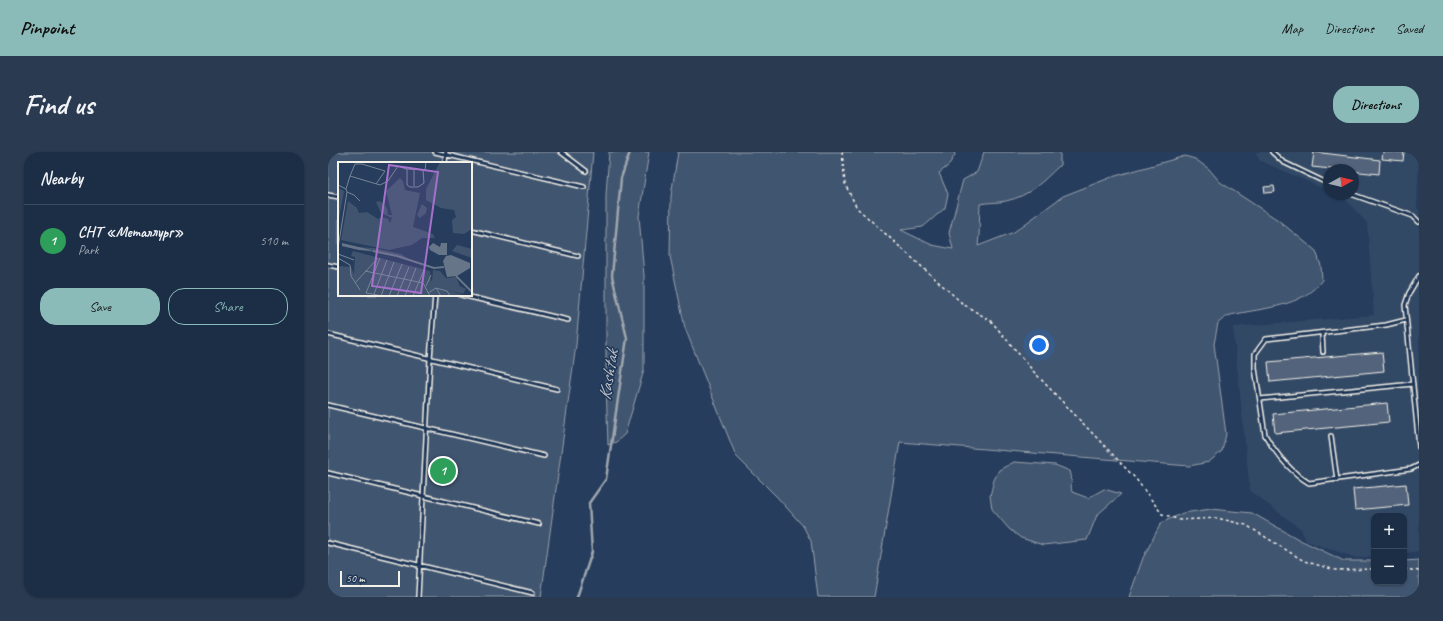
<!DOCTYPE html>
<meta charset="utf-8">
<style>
:root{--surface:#1c2e46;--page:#293a51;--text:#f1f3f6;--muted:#a0a8b3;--line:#3a4a5f;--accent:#8bbbb9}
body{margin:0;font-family:Caveat,sans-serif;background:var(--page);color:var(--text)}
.controls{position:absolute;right:12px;bottom:12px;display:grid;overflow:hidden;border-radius:8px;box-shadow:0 1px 3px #0004}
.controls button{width:36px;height:36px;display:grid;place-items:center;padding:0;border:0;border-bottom:1px solid var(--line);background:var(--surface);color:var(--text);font:20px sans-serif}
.compass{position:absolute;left:995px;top:12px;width:36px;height:36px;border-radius:50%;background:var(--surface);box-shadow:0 1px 3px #0004;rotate:82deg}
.scale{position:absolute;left:12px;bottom:10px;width:60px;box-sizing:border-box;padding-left:4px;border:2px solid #f4f1e8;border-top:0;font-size:11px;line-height:14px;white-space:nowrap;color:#f4f1e8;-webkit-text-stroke:3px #1d3557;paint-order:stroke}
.you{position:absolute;left:711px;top:193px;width:14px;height:14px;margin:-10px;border:3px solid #fff;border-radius:50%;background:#1a73e8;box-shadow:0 0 0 6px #1a73e833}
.badge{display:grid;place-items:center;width:26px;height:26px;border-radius:50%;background:var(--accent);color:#fff;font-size:13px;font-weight:700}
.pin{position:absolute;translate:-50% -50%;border:2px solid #fff;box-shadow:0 1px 4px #0006}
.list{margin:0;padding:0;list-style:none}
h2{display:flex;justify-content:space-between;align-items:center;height:52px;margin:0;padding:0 16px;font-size:17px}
h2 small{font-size:13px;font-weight:400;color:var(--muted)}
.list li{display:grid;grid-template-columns:26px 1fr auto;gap:12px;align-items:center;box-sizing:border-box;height:72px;padding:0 16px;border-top:1px solid var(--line)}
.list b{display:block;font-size:15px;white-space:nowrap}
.list p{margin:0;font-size:13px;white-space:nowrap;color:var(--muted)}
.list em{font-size:13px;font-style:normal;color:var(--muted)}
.actions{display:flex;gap:8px;padding:12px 16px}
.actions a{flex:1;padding:9px 0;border:1px solid var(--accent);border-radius:16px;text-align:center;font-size:14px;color:var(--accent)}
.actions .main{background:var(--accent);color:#111}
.map{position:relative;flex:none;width:1091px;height:445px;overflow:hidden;border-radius:16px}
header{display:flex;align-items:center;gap:24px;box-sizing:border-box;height:56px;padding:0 20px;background:var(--accent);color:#111}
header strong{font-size:19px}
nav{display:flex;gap:22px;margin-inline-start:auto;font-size:14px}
.intro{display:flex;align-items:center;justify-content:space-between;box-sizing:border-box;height:96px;padding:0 24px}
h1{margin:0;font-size:28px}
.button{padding:10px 18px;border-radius:16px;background:var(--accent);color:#111;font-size:14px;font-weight:700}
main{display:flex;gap:24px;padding:0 24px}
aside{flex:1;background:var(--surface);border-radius:16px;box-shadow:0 1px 3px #0004}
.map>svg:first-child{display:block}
.built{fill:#334966}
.green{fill:#40546f;stroke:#9aa2ac;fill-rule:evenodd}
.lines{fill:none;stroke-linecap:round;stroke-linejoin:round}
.stream{stroke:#9fa7ae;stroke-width:2.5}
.building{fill:#52647b;stroke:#f4f1e8}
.service-casing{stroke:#f4f1e8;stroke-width:6}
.path{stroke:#f4f1e8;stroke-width:1.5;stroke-dasharray:3 3;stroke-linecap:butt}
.service{stroke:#1d3557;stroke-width:3}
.labels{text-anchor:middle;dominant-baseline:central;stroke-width:3;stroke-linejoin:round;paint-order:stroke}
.water-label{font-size:18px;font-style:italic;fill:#bcbfc2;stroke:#1d3557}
.inset-river{fill:none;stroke:#677588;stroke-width:2}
.inset-road{fill:none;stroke:#788595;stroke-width:1}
.view{fill:#a571cd;fill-opacity:0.15;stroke:#a571cd;stroke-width:2}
.inset-edge{fill:none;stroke:#f4f1e8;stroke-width:2}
</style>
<header>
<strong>Pinpoint</strong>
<nav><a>Map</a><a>Directions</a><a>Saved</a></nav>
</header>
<div class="intro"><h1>Find us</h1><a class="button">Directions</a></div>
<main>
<aside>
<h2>Nearby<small></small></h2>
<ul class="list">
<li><span class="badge" style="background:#2e9e5b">1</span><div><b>СНТ «Металлург»</b><p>Park</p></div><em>510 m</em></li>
</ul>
<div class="actions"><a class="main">Save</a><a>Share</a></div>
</aside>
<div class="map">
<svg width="1091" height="445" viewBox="0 0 1091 445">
<rect width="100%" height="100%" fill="#263d5d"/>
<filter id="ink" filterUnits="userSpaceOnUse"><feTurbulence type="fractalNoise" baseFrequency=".025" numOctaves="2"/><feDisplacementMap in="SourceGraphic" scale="8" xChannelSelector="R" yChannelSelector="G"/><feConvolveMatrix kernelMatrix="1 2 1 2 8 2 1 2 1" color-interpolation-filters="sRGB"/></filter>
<g filter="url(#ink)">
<path class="built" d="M928,0h163l-2,57 2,1v341l-15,2v-37h-30v40l-17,2 -51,-17 -5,-12 -51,-38 -17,-164 141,-12 -7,-92 -23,-25 -8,-4h17v-24h-24v21l-70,-31z"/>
<path class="green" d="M0,0h265l-17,193 -35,252h-213zM11,11h132v132h-132z
M281,0h40l-10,64 5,60v94l-19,64 -9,8 -8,3 -2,-65v-185z
M350,0h276l1,3 -7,11 -9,7 9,21 -3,14 -22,19 -22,3 31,15 21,4 -4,-16 14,-53 14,-8 7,-20h76v13c-17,16 -30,31 -54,36 -9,2 -17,1 -26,3 -1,14 0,29 -2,42l36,-14 49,-36 49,-19 73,-21 10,3 14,10 11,13 58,38 38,31 5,15 1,14c-18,24 -48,27 -76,32 -14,3 -16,1 -28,11l-4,21 12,90 -4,17 -13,11 -20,4 -289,-24 -26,155h-56l-7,-56 -8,-15 -25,-28 -42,-42 -51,-128 -15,-72 1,-60z
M686,310l41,3 15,6c3,8 0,14 2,21l16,6 16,-9 17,5 -24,21 -10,25 -44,5 -22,-7 -12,-9 -17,-20 -2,-13 4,-16 5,-10z
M883,357l41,4 48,27 44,21h30v21h30v-21l15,-1v37h-290l14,-39 18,-35 22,-10z"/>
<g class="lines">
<path class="stream" d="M249,445l15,-45 -3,-49 17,-24 21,-141 -15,-62 9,-98 9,-26"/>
</g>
<path class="building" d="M986,0l66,8 -1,14 -67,-7z
M1055,0h21l-1,9 -21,-2z
M946,34l1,6 -10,1 -1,-6z
M1054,200l2,19 -114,11 -2,-20z
M1059,251l2,19 -114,11 -2,-19z
M1078,332l2,21 -53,5 -2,-21z"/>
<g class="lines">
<g class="service-casing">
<path id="service" d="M107,0l149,35
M233,0l25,19
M944,0l11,10 46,22
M117,11l1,-11
M1023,42l62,22 6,6
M0,43l11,2
M143,78l107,26
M0,113l11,2
M1091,124l-10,17 -4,12 14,142
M133,143l107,25
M1078,168l-20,5 -120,14 -11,15v14l10,67c11,19 26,37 44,48l102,-14 8,-4
M994,181l1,19
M0,182l229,55
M932,247l153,-15
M0,253l216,51
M1003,284l6,44
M0,321l211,51
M0,391l205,50
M90,445l12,-238 5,-64"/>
</g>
<path class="path" d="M514,0l3,32 12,24 106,96 28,17 43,51 102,107 26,35 18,6 37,-2 29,7 58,36 31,9 39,-1
M1076,417l15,2"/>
<use href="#service" class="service"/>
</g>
</g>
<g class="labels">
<g class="water-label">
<text transform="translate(280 223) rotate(-81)">Kashtak</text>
</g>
</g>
<g transform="translate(10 10)">
<rect width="134" height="134" fill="#263d5d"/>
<path d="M102,0h32v67l-8,5 -11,-1 -1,-13 4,-3 -2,-7 -13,-2 -15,-8v-11zM62,16l3,3 2,9 15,3 -7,34 20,7 2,4h-13l-10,7 -23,5 -48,-10 7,-39 9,7 2,5 8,-1 11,7 4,-2 6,2 2,4 2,-5 -11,-5 -5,-11 4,-1 7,7 1,7h4l-6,-24zM0,26l6,3 -6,33zM84,42l5,4 -1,5 -6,5 -3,-3zM119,83l15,4v9l-20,-7zM3,84l33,2 27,6 8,5zM15,89l77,20 1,9 1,1 1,-11 7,1 6,7 10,-1 4,9 6,3 -3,5 -15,-4 18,6h-128v-30l13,1 3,7 1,-17 -4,-1z" fill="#40546f"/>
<path d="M4,81l25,6 7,2 -15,-1 -17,-4zM95,81l7,4 1,-4h6v12h-8l-9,-5 -1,-3zM113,93l19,8v5l-13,8 -10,1 -4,-16 3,-5z" fill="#677588"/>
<path class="inset-river" d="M35,89l24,5 37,12 10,-1M118,114l16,16"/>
<path class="inset-road" d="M69,7v16l3,2h8l6,-4 -1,-13M12,14l5,-12h7l23,7 -9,13M0,23l8,4 1,3 -9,56M76,24v-16M8,27l4,-13 30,9 8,-4 10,-15 8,3 19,1 1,-8M9,30l7,3 6,6M0,92l16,6M0,96l12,7 1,11 9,14M42,96l-14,35 17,3M27,109l58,12 7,13M17,121l23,-25M88,124l5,-11M98,126l11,3 3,5M90,131l8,-5 5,8M36,132l13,-34M43,134l13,-34M51,134l13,-32M59,134l12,-29M67,134l11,-28M75,134l11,-26"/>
<path class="view" d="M51,3l49,7 -17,121 -49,-7z"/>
<rect width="134" height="134" class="inset-edge"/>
</g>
</svg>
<div class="controls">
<button>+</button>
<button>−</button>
</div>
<svg class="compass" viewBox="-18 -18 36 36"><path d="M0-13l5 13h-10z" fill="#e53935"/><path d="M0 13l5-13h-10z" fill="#a0a8b3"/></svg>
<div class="scale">50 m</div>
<div class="you"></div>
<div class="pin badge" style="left:115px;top:319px;background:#2e9e5b">1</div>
</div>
</main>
